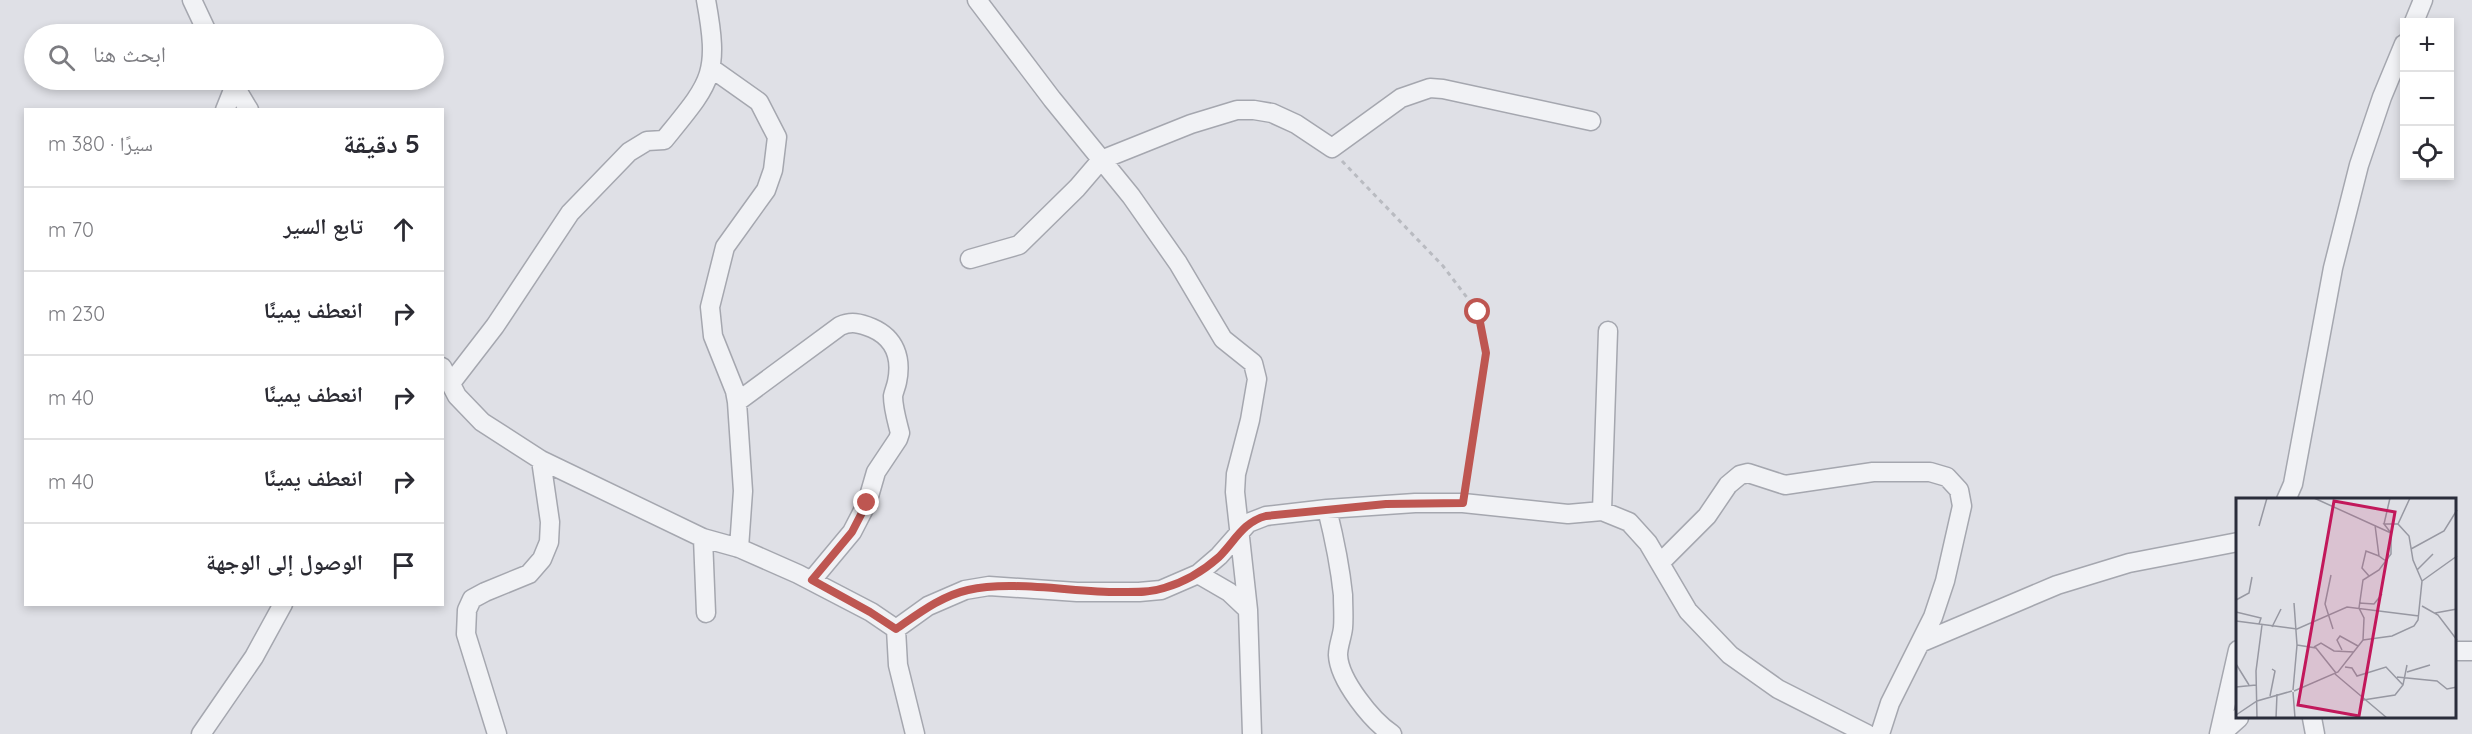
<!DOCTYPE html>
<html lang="ar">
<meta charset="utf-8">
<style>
:root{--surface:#fff;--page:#f2f2f3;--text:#2b2b33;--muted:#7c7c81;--line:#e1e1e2}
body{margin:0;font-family:Quicksand,"Noto Naskh Arabic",sans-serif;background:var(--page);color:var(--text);direction:rtl}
.controls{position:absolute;right:18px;top:18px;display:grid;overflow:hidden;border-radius:0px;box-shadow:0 3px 9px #0003}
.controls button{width:54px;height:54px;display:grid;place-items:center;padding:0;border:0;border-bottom:2px solid var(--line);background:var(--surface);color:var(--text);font:30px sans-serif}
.stop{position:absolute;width:18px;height:18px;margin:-14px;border:4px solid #be5651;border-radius:50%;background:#fff}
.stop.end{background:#be5651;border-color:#fff;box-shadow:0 2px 6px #0008}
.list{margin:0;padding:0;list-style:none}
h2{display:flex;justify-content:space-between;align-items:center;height:78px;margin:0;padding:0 24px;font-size:26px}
h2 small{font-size:20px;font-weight:400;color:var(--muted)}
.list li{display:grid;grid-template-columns:39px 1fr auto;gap:18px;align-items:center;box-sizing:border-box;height:84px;padding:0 24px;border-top:2px solid var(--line)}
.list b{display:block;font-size:22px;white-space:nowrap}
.list em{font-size:20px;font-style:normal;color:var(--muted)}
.icon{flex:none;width:33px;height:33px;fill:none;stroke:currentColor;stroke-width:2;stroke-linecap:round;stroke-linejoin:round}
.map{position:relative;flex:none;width:2472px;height:734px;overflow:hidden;direction:ltr}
.search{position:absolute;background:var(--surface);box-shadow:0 3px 9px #0003;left:24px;top:24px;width:420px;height:66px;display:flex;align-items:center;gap:15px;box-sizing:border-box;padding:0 21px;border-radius:33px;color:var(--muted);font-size:22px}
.panel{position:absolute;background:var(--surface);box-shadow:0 3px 9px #0003;left:24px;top:108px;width:420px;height:498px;border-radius:0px;direction:rtl}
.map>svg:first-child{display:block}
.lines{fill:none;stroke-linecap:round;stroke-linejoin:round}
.street-casing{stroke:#a5a7af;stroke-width:21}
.path{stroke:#b9bbc1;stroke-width:3;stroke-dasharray:4.5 4.5;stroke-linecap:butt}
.street{stroke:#f1f2f5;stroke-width:18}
.route{stroke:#be5651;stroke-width:8}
.inset-road{fill:none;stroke:#9798a2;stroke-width:1.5}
.view{fill:#c2185b;fill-opacity:0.15;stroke:#c2185b;stroke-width:3}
.inset-edge{fill:none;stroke:#2a2d3b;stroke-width:3}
</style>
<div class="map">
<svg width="2472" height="734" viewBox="0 0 2472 734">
<rect width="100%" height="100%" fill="#dfe0e6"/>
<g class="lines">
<g class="street-casing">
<path id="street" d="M192,0l16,34
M977,0l75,99 79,97 47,67 45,76 30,24 4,16 -7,41 -14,54 -1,18 13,118 4,124
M2414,22l9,-22
M711,68l48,34 18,35 -4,33 -7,20 -41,57 -15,60 3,29 22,55 2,11 6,89 -4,57
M231,80l18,30
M225,110l10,-25
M970,259l49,-14 58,-57 24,-28 90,-36 46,-14h17l18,3 24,11 36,24 69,-50 29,-10 13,1 148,32
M442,367l15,29 25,26 59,38 162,78 36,10 59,26 73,38 25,17
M451,383l44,-57 75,-113 59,-61 18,-11 17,-1c47,-58 56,-64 42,-140
M737,402l103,-76c11,-5 20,-3 32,2 23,10 30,30 25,54 -1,5 -3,9 -4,14 0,12 4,25 7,37l-2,6 -22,33 -9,31 -15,29 -40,48
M2286,500l7,-16 40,-216 26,-103 23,-68 22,-53
M1327,509c7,28 13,57 16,86 0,11 1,23 0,33 -1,9 -5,18 -5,27 1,25 34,66 54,79
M1602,511l6,-180
M703,538l3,75
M1660,563l47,-47 21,-31 12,-10 8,-2 37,12 88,-13h57l17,5 12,13 3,16 -17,75 -12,36 -13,26
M1198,574l31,18 19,18
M896,629l32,-23 37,-16 24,-4 88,6h62l22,-2 37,-16 21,-18 29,-33 18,-7 61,-7 88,-6h48l105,11 34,-3 27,11 19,21 40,68 42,44 48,34 89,45
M896,629l2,36 17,69
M2456,651h16
M2312,718l3,16
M201,734l53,-77 29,-53
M497,734l-31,-100 1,-24 5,-11 13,-7 44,-18 13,-15 7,-17 1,-20 -9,-62
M1880,734l10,-31 30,-60 137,-58 72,-22 109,-21
M2219,734l19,-84
M2221,734l18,-16"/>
</g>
<path class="path" d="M1342,161l101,105 35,46 8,41 -21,134"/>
<use href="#street" class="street"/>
</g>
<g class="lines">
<path class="route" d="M867,503l-15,29 -40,48 58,32 26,17c22,-15 45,-33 72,-39 42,-10 105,2 150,2 15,0 31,1 46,-4 21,-6 38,-16 55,-31 16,-16 24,-35 47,-41l120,-12 77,-1 23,-150 -8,-41"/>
</g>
<g transform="translate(2236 498)">
<rect width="220" height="220" fill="#dfe0e6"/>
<path class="inset-road" d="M78,0l77,35 -7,-9h14M148,26l6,-26M139,27l4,31 7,5M23,28l8,-28M175,51l33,-18 13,-21M181,72l16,-16M95,77l-6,29 8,25M133,78l-7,-8 4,-17 13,5M186,83l35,-25M0,102l13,-7 3,-16M123,105l15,1 8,-10M186,108l16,9 19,25M0,114l25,6 -2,6M199,115l22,-4M0,123l61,8 50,-22 72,9M36,129l9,-18M127,142l29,-4 22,-10 4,-6 4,-39 -9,-21 -4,-24 -11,-12 12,-26M127,142l1,-22 -5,-10 4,-28 16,-10 12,-16v-21M61,147l19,3 20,25M78,149l7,-4 13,8 20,1M106,152l-5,-10 3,-4 18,10M0,166l13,21M109,169l7,1 5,8 29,-9 17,18M171,174l23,-7M99,176l52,44M161,179l40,4 10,8 10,-2M0,189l20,-2M57,192l4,-45 -3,-42M58,193l44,-19 25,-32M57,194l2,26M34,198l5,-25 -3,-2M127,202l32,-5 8,-10 4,-20M0,217l21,-14 35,-10M21,220l-1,-47 6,-46M40,220l1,-24"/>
<path class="view" d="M98,3l61,11 -36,204 -61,-11z"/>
<rect width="220" height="220" class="inset-edge"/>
</g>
</svg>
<div class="controls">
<button>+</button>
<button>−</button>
<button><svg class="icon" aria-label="locate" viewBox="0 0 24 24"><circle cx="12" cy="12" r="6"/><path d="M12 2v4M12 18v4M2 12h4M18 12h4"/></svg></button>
</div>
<div class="stop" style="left:1478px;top:312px"></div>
<div class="stop end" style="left:867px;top:503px"></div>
<div class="search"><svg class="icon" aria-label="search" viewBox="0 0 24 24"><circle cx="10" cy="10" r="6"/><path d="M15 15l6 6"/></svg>ابحث هنا</div>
<section class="panel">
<h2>5 دقيقة<small>سيرًا · 380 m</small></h2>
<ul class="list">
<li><svg class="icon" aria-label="ahead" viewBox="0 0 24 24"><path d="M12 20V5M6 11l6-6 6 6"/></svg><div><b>تابع السير</b></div><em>70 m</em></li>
<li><svg class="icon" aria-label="right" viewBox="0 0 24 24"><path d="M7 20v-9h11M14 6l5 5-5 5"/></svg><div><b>انعطف يمينًا</b></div><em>230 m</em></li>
<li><svg class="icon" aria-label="right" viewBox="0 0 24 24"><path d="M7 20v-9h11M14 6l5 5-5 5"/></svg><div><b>انعطف يمينًا</b></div><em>40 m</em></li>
<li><svg class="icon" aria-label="right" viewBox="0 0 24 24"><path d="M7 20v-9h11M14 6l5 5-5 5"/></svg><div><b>انعطف يمينًا</b></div><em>40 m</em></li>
<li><svg class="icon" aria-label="arrive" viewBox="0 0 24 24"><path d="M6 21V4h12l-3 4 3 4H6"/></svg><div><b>الوصول إلى الوجهة</b></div></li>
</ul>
</section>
</div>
